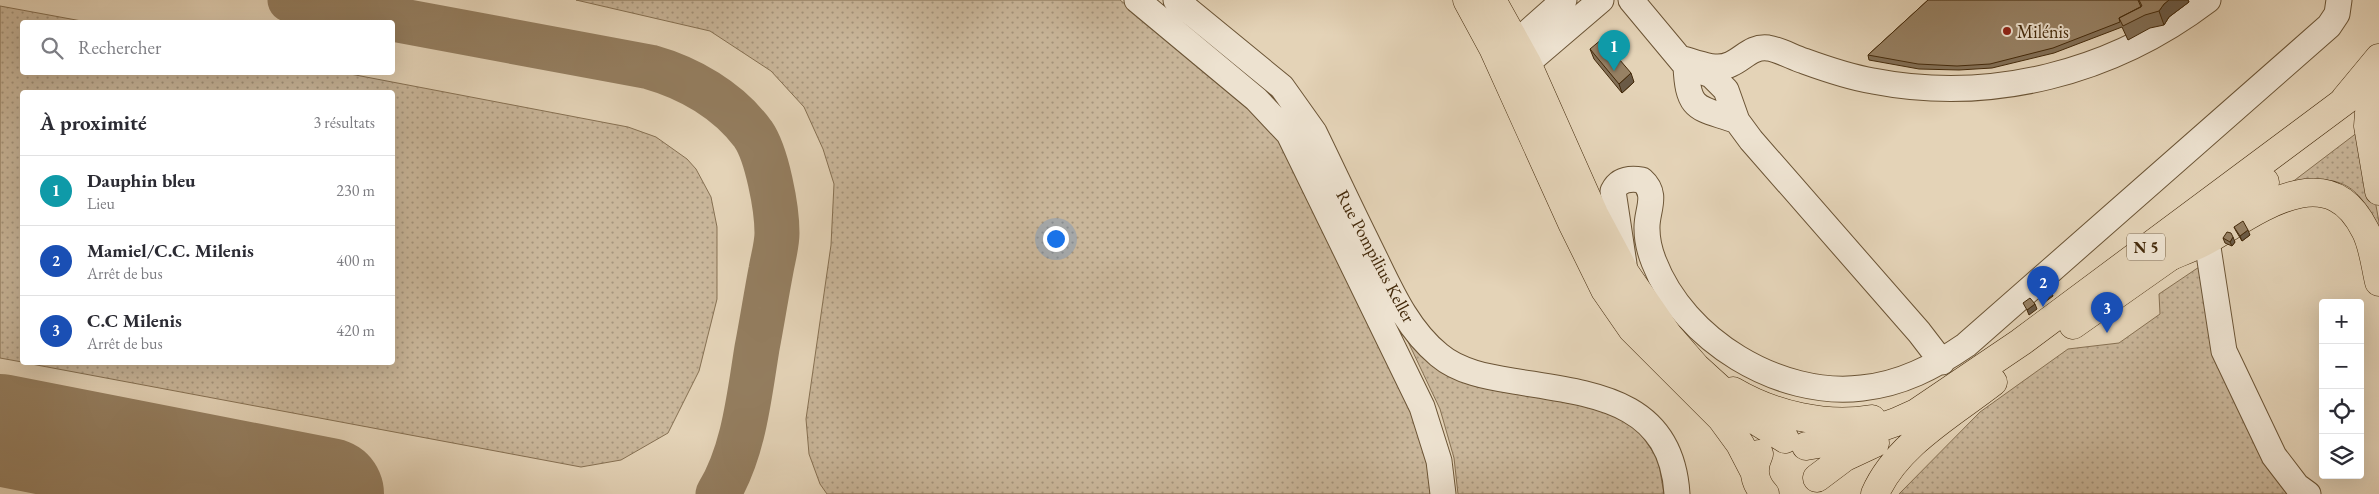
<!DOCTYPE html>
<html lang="fr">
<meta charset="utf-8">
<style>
:root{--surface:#fff;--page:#f2f2f3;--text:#2b2b33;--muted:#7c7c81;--line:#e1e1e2;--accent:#ea580c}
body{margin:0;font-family:"EB Garamond",serif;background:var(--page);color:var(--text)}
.controls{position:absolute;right:15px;bottom:15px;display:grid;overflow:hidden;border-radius:5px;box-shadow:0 5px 20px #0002}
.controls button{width:45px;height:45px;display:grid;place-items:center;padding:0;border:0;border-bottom:1px solid var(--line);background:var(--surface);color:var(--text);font:25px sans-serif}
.you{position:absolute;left:1055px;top:238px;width:18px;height:18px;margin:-12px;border:4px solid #fff;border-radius:50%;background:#1a73e8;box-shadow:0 0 0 8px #1a73e833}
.badge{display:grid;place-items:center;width:32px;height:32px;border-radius:50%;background:var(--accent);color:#fff;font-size:16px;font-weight:700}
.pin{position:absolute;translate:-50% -41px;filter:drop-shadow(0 1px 2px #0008)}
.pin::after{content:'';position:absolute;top:26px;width:18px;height:15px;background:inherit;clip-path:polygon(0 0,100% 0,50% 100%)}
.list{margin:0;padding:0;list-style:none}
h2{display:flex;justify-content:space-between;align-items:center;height:65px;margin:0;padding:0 20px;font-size:21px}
h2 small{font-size:16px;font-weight:400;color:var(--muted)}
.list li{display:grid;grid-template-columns:32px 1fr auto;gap:15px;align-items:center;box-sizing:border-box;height:70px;padding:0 20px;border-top:1px solid var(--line)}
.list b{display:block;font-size:19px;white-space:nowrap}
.list p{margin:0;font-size:16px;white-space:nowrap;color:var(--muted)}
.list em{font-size:16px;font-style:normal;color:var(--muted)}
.icon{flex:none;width:28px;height:28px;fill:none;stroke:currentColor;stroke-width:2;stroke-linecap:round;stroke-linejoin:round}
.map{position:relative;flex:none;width:2379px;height:494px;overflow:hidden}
.search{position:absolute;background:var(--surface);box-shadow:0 5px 20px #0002;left:20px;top:20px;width:375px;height:55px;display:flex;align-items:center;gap:12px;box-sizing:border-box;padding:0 18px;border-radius:5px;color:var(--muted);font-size:19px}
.panel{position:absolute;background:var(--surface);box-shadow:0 5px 20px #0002;left:20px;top:90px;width:375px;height:275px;border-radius:5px}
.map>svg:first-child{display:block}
.grass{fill:url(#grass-dots);stroke:#867052}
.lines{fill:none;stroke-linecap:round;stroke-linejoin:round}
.taxiway{stroke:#947e60;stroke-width:45}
.runway{stroke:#947e60;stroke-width:112}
.minor-casing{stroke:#6b5435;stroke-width:27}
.major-casing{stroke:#43290a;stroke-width:29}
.highway-casing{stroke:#43290a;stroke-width:29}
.minor{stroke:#ede2d0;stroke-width:25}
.major{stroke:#e4d3b7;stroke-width:28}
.highway{stroke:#e4d3b7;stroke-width:28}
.wall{fill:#826f56;stroke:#43290a}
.shaded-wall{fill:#6a5a46;stroke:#43290a}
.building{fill:#978164;stroke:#43290a}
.poi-dot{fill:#8f2418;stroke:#ede2d0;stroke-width:2}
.labels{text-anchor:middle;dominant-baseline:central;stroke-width:4;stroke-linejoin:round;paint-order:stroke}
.shield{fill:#ede2d0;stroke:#766045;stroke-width:1}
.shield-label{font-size:16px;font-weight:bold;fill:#43290a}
.poi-label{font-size:18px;fill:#43290a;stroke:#ede2d0;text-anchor:start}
.street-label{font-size:18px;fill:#43290a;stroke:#ede2d0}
</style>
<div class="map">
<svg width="2379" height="494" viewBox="0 0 2379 494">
<defs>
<pattern id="grass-dots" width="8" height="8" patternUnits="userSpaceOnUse" patternTransform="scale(1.25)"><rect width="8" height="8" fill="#c9b69a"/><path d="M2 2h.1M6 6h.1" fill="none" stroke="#a5947c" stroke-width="1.8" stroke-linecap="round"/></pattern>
</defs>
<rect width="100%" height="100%" fill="#e4d3b7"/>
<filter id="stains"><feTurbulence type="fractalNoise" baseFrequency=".004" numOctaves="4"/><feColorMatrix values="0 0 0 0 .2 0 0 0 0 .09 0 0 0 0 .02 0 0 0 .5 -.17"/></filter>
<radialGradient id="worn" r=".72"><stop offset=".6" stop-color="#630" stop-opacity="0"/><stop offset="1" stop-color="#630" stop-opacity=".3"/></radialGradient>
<path class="grass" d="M576,0h544l106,86 44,41 23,35 126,253 14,79h-606l-7,-10 -11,-30 -3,-35 25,-174 3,-61 -11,-35 -19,-42 -33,-36 -61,-40z
M0,6l87,16h-65v50l323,1 283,54 28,10 31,22 9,10 15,28 6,30v72l-18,72 -31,62 -47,27 -40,7 -555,-104 366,-1v-270h-370v270l-22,-4z
M2362,129l17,93v13c-16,-50 -41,-65 -92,-49z
M2205,263l5,57 80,174h-391l81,-82 88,-63 51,-6 41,-29 -1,-20z
M1402,329l89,60 94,17 32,11 20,12 21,30 6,35h-206l-4,-36 -14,-49z"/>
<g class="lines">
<path class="taxiway" d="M290,0l360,67c39,11 78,33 103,67 14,20 24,74 24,99 0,12 -4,25 -6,37 -5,26 -9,52 -14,78 -8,49 -13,103 -39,146"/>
<path class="runway" d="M0,430l328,64"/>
<g class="minor-casing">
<path id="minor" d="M1137,0l119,99 33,35 133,273 17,54 4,33
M1176,0l106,87 32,45c19,39 37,78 56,116 19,38 35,79 69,107 20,17 49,22 74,26 77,13 158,17 164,113
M1631,0l55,66 25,9 15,15 11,31 14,19 168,192 23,30
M1501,56l63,-56
M1680,58c15,4 36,14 51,6 13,-6 21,-18 37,-16 12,2 24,9 36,13 22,8 45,16 69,20 118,23 239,-8 335,-81
M1686,66c2,47 13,41 51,55
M1512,76l89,-76
M2207,241l17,110 50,105 23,30 11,8
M1624,264l-11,-73c6,-12 17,-13 29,-11 17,15 4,31 5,49 0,12 3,23 7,33 30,78 125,136 208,126 39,-4 72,-21 104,-43l363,-319 8,-12 2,-14"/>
</g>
<g class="major-casing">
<path id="major" d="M1467,0l26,48 79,175 33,67 27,39 89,89 19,26 14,27
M1492,0l35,63 67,151 32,60 42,61 28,32 57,52 32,20
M2073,325l98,-69 94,-74
M1733,391c41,24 93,36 139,28
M1806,446l42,-7 48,-17 20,-9 105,-71 345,-257
M1759,454c-7,15 -5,28 6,40
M1817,478l28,-21 30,-14
M1875,494c21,-49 77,-80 118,-112"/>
</g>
<g class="highway-casing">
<path id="highway" d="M2345,99l34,-41
M2370,100l-2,26 11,65
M2171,256c12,-5 26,-10 38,-17 48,-28 119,-84 156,-9 8,15 10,35 14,52"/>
</g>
<use href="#minor" class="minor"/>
<use href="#major" class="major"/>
<use href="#highway" class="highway"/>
</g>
<path class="wall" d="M1928,0h260l1,2 -20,15 -5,8 -14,3 -22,12 -6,-13 -68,26 -62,15 -33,2 -40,-1 -50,-9 -1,-5z
M1590,49l44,33 -12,11 -28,-34z
M2234,227l16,8 -8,6 -6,-10z
M2223,238l12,4 -3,4 -7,-3z"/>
<path class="shaded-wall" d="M2169,0h19l1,2 -20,15 -5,8 -5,-14 5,-7z
M1631,73l3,9 -12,11 -3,-9z
M2248,230l2,5 -8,6 -2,-5z
M2233,237l2,5 -3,4 -2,-4z
M2051,291l2,5 -8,6 -2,-5z
M2035,304l2,5 -8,6 -2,-5z"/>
<path class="building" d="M1928,0h210l3,7 -22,11 1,4 -67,26 -63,16 -33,2 -39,-2 -50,-9z
M2139,0h30l-5,4 -5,7 -14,4 -22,11 -4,-8 23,-12z
M1602,39l29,34 -12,11 -29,-35z
M2243,221l5,9 -8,6 -6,-9z
M2227,232l4,1 2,4 -3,5 -7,-4z
M2047,286l4,5 -8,6 -4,-5z
M2030,298l5,6 -8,6 -4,-7z"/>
<circle class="poi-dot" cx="2007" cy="31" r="5"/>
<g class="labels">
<rect class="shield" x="2127" y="233.5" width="38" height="27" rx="4"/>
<g class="shield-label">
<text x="2146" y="247">N 5</text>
</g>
<g class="poi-label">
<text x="2017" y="31">Milénis</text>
</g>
<g class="street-label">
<text transform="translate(1376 256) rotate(62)">Rue Pompilius Keller</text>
</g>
</g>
<rect width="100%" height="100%" filter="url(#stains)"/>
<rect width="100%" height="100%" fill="url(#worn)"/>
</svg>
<div class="controls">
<button>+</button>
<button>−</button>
<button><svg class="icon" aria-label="locate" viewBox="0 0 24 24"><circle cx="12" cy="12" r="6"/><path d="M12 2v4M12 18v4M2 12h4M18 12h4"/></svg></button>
<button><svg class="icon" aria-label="layers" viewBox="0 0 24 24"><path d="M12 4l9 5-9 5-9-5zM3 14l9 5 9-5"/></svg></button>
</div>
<div class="you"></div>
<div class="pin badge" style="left:1614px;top:71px;background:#0f9aa8">1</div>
<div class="pin badge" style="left:2043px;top:307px;background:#1a4fb4">2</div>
<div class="pin badge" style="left:2107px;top:333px;background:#1a4fb4">3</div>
<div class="search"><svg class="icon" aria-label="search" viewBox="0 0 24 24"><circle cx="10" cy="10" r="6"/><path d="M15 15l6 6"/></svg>Rechercher</div>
<section class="panel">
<h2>À proximité<small>3 résultats</small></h2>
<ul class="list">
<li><span class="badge" style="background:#0f9aa8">1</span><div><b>Dauphin bleu</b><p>Lieu</p></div><em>230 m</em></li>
<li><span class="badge" style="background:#1a4fb4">2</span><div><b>Mamiel/C.C. Milenis</b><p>Arrêt de bus</p></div><em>400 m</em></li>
<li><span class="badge" style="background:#1a4fb4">3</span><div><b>C.C Milenis</b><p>Arrêt de bus</p></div><em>420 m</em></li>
</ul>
</section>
</div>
